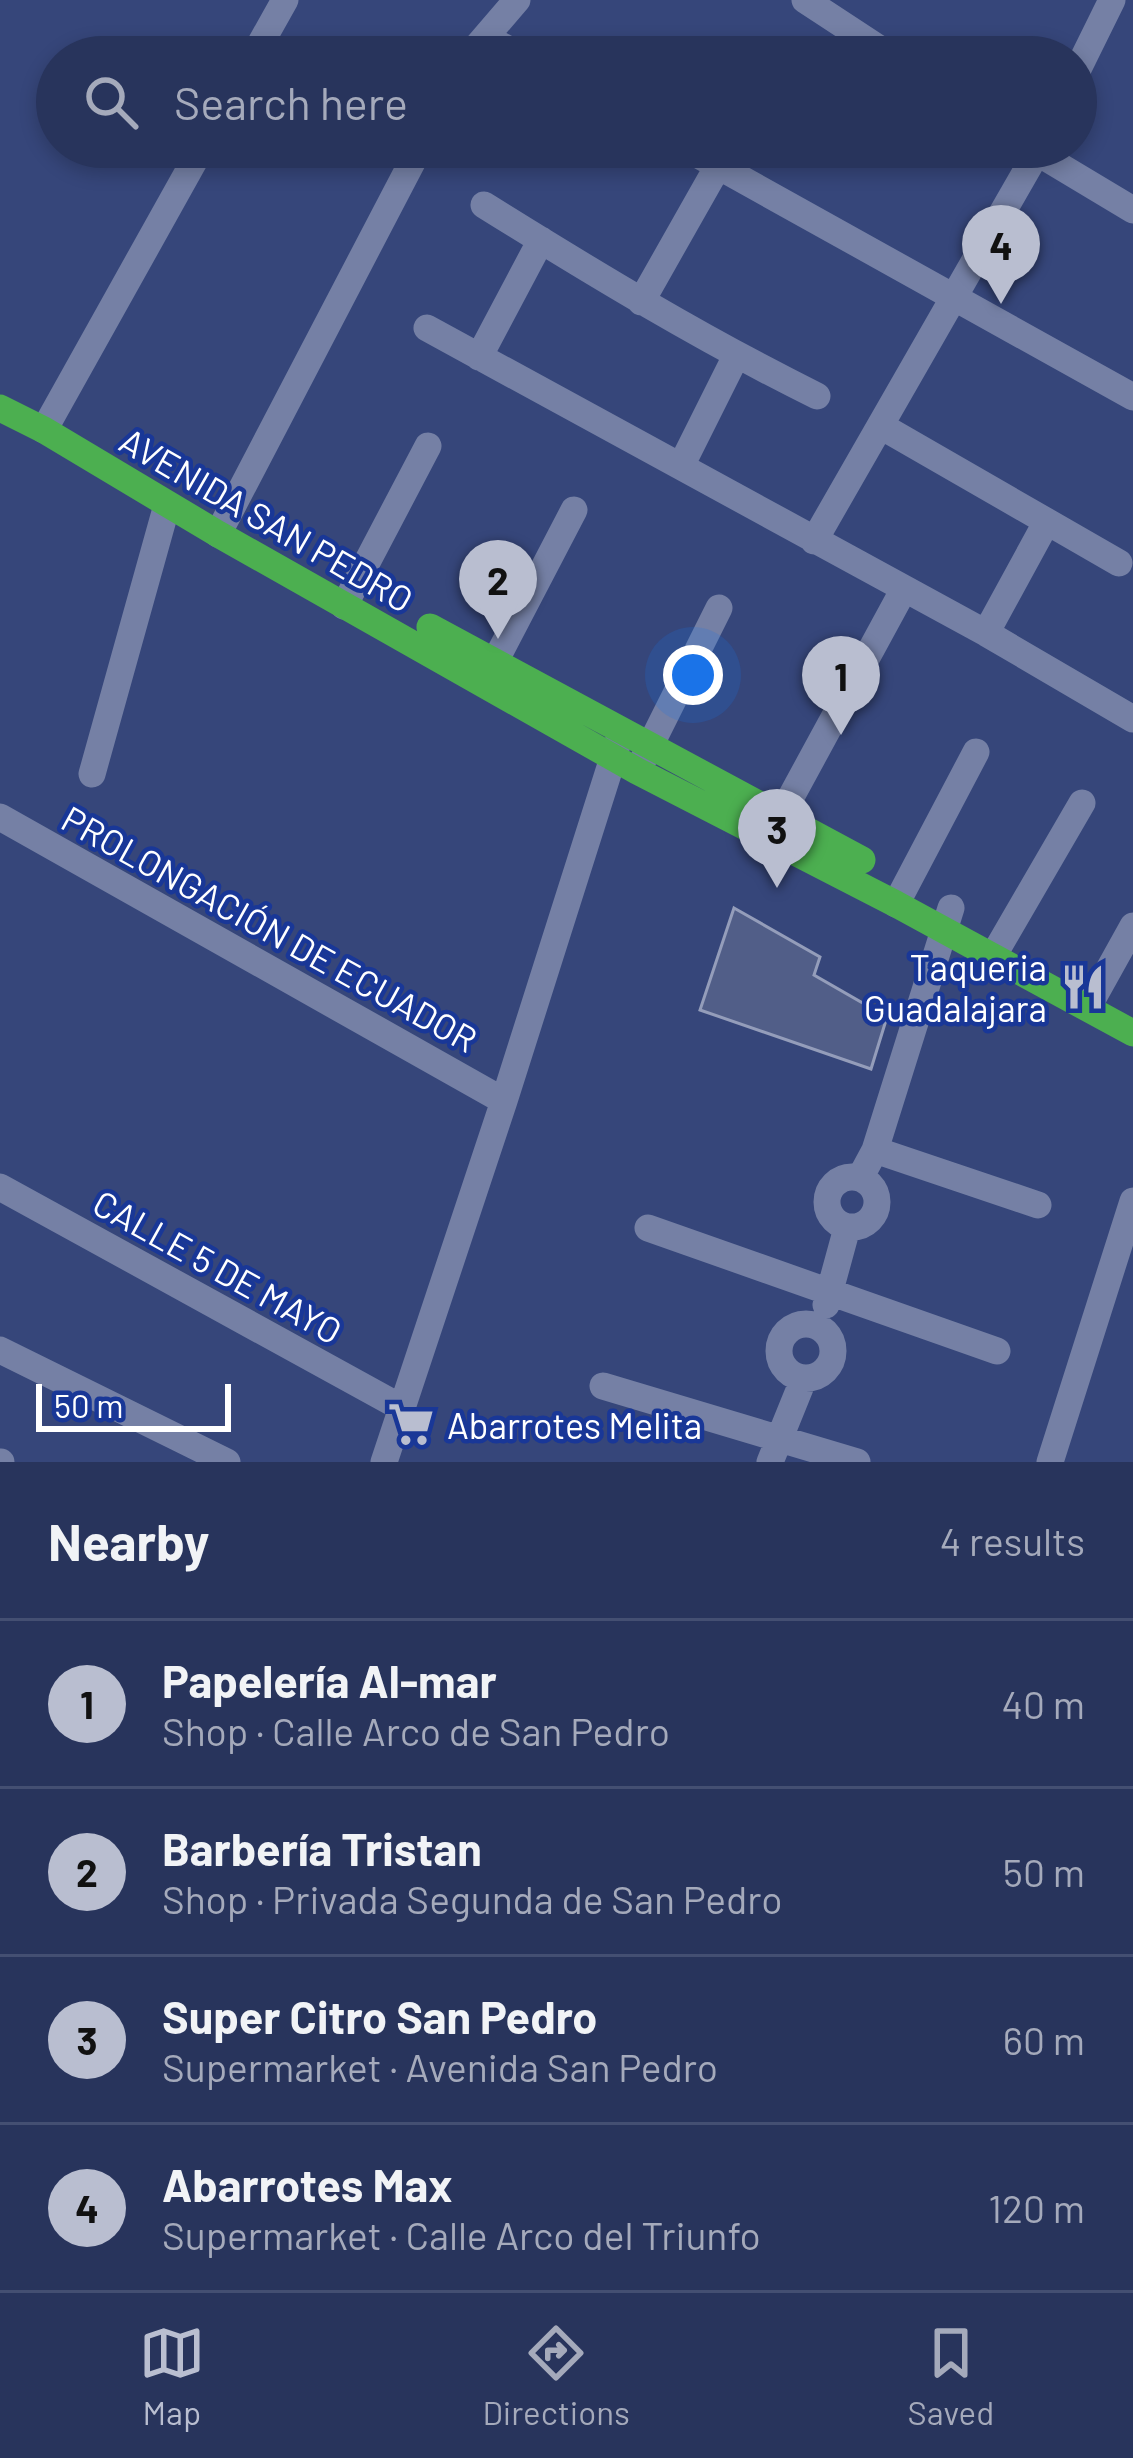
<!DOCTYPE html>
<meta charset="utf-8">
<style>
:root{--surface:#28345c;--page:#343f65;--text:#f1f3f6;--muted:#a5aabb;--line:#444f72;--accent:#b9bed0}
body{margin:0;font-family:Barlow,sans-serif;background:var(--page);color:var(--text)}
.scale{position:absolute;left:36px;bottom:30px;width:195px;box-sizing:border-box;padding-left:12px;border:6px solid #fff;border-top:0;font-size:33px;line-height:42px;white-space:nowrap;color:#fff;-webkit-text-stroke:9px #193797;paint-order:stroke}
.you{position:absolute;left:693px;top:675px;width:42px;height:42px;margin:-30px;border:9px solid #fff;border-radius:50%;background:#1a73e8;box-shadow:0 0 0 18px #1a73e833}
.badge{display:grid;place-items:center;width:78px;height:78px;border-radius:50%;background:var(--accent);color:#111;font-size:39px;font-weight:700}
.pin{position:absolute;translate:-50% -99px;filter:drop-shadow(0 3px 6px #0008)}
.pin::after{content:'';position:absolute;top:63px;width:42px;height:36px;background:inherit;clip-path:polygon(0 0,100% 0,50% 100%)}
.list{margin:0;padding:0;list-style:none}
h2{display:flex;justify-content:space-between;align-items:center;height:156px;margin:0;padding:0 48px;font-size:51px}
h2 small{font-size:39px;font-weight:400;color:var(--muted)}
.list li{display:grid;grid-template-columns:78px 1fr auto;gap:36px;align-items:center;box-sizing:border-box;height:168px;padding:0 48px;border-top:3px solid var(--line)}
.list b{display:block;font-size:45px;white-space:nowrap}
.list p{margin:0;font-size:39px;white-space:nowrap;color:var(--muted)}
.list em{font-size:39px;font-style:normal;color:var(--muted)}
.icon{flex:none;width:66px;height:66px;fill:none;stroke:currentColor;stroke-width:2;stroke-linecap:round;stroke-linejoin:round}
.map{position:relative;flex:none;width:1133px;height:1462px;overflow:hidden}
.search{position:absolute;background:var(--surface);box-shadow:0 6px 18px #0003;left:36px;right:36px;top:36px;height:132px;display:flex;align-items:center;gap:30px;box-sizing:border-box;padding:0 42px;border-radius:66px;color:var(--muted);font-size:45px}
.sheet{height:828px;background:var(--surface)}
nav{display:flex;justify-content:space-around;align-items:center;box-sizing:border-box;height:168px;border-top:3px solid var(--line);background:var(--surface);font-size:33px;color:var(--muted)}
nav a{display:grid;justify-items:center;gap:6px}
nav .on{color:var(--accent)}
.map>svg:first-child{display:block}
.building{fill:#515e88;stroke:#949dba;stroke-width:3}
.lines{fill:none;stroke-linecap:round;stroke-linejoin:round}
.street{stroke:#7580a5;stroke-width:27}
.fast{stroke:#4caf50;stroke-width:27}
.labels{text-anchor:middle;dominant-baseline:central;stroke-width:9;stroke-linejoin:round;paint-order:stroke}
.street-label{font-size:36px;fill:#fff;stroke:#193797}
.poi-label{font-size:36px;fill:#fff;stroke:#193797;text-anchor:end}
</style>
<div class="map">
<svg width="1133" height="1462" viewBox="0 0 1133 1462">
<rect width="100%" height="100%" fill="#36467a"/>
<path class="building" d="M734,908l86,49 -6,18 73,42 -16,52 -171,-59z"/>
<g class="lines">
<path class="street" d="M805,0l87,57
M486,37l36,20
M253,57l32,-57
M468,57l49,-57
M1076,73l36,-73
M684,147l449,250
M1028,147l105,63
M484,205c109,68 218,134 333,191
M641,302l77,-136
M427,328l559,305 147,86
M479,357l62,-117
M881,426l238,137
M44,430l158,-283
M681,466l55,-110
M218,534l202,-387
M814,541l226,-394
M344,606l84,-160
M986,633l60,-110
M488,675l86,-165
M642,762l77,-154
M92,774l75,-269
M0,817l504,284
M773,830l131,-241
M896,904l80,-152
M992,958l90,-155
M1088,1007l45,-81
M875,1150l163,55
M827 1202a25 25 0 1 1 50 0a25 25 0 1 1-50 0Z
M860,1178l15,-28 76,-242
M0,1187l402,221
M648,1228l349,123
M826,1305l21,-77
M779 1351a27 27 0 1 1 54 0a27 27 0 1 1-54 0Z
M0,1350l227,112
M603,1386l254,76
M0,1462h1
M384,1462l120,-361 115,-362
M770,1462l34,-84
M1050,1462l83,-261"/>
<path class="fast" d="M0,408l44,22 174,104 419,237 259,133 237,129
M430,627l432,233"/>
</g>
<defs>
<g id="restaurant-bare" transform="scale(3.6)"><path d="M-5-6h1v4h1v-4h1v4h1v-4h1v5L-1.5 .5V6h-2V.5L-5-1ZM5-6V6H3V1.5H1.5Q1.5-4 5-6Z" fill="#b9bed0" stroke="#193797" stroke-width="2.5" paint-order="stroke"/></g>
<g id="supermarket-bare" transform="scale(3.6)"><path d="M-6-5.5h2.5l.6 2H6L4.5 2H-2.5L-4.4-4H-6ZM-1.5 3.2a1.3 1.3 0 1 0 .1 0ZM3 3.2a1.3 1.3 0 1 0 .1 0Z" fill="#b9bed0" stroke="#193797" stroke-width="2.5" paint-order="stroke"/></g>
</defs>
<g fill-rule="evenodd">
<use href="#restaurant-bare" x="1083" y="987"/>
<use href="#supermarket-bare" x="411" y="1424"/>
</g>
<g class="labels">
<g class="street-label">
<text transform="translate(267 519) rotate(30)">AVENIDA SAN PEDRO</text>
<text transform="translate(270 928) rotate(29)">PROLONGACIÓN DE ECUADOR</text>
<text transform="translate(218 1266) rotate(29)">CALLE 5 DE MAYO</text>
</g>
<g class="poi-label">
<text x="1047" y="966">Taqueria<tspan x="1047" dy="41">Guadalajara</tspan></text>
<text x="447" y="1424" text-anchor="start">Abarrotes Melita</text>
</g>
</g>
</svg>
<div class="scale">50 m</div>
<div class="you"></div>
<div class="pin badge" style="left:841px;top:735px">1</div>
<div class="pin badge" style="left:498px;top:639px">2</div>
<div class="pin badge" style="left:777px;top:888px">3</div>
<div class="pin badge" style="left:1001px;top:304px">4</div>
<div class="search"><svg class="icon" aria-label="search" viewBox="0 0 24 24"><circle cx="10" cy="10" r="6"/><path d="M15 15l6 6"/></svg>Search here</div>
</div>
<section class="sheet">
<h2>Nearby<small>4 results</small></h2>
<ul class="list">
<li><span class="badge">1</span><div><b>Papelería Al-mar</b><p>Shop · Calle Arco de San Pedro</p></div><em>40 m</em></li>
<li><span class="badge">2</span><div><b>Barbería Tristan</b><p>Shop · Privada Segunda de San Pedro</p></div><em>50 m</em></li>
<li><span class="badge">3</span><div><b>Super Citro San Pedro</b><p>Supermarket · Avenida San Pedro</p></div><em>60 m</em></li>
<li><span class="badge">4</span><div><b>Abarrotes Max</b><p>Supermarket · Calle Arco del Triunfo</p></div><em>120 m</em></li>
</ul>
</section>
<nav>
<a class="on"><svg class="icon" aria-label="map" viewBox="0 0 24 24"><path d="M3 6l6-2 6 2 6-2v14l-6 2-6-2-6 2zM9 4v14M15 6v14"/></svg>Map</a>
<a><svg class="icon" aria-label="directions" viewBox="0 0 24 24"><path d="M12 3l9 9-9 9-9-9zM9 14v-3h6M13 9l2 2-2 2"/></svg>Directions</a>
<a><svg class="icon" aria-label="saved" viewBox="0 0 24 24"><path d="M7 4h10v16l-5-4-5 4z"/></svg>Saved</a>
</nav>
